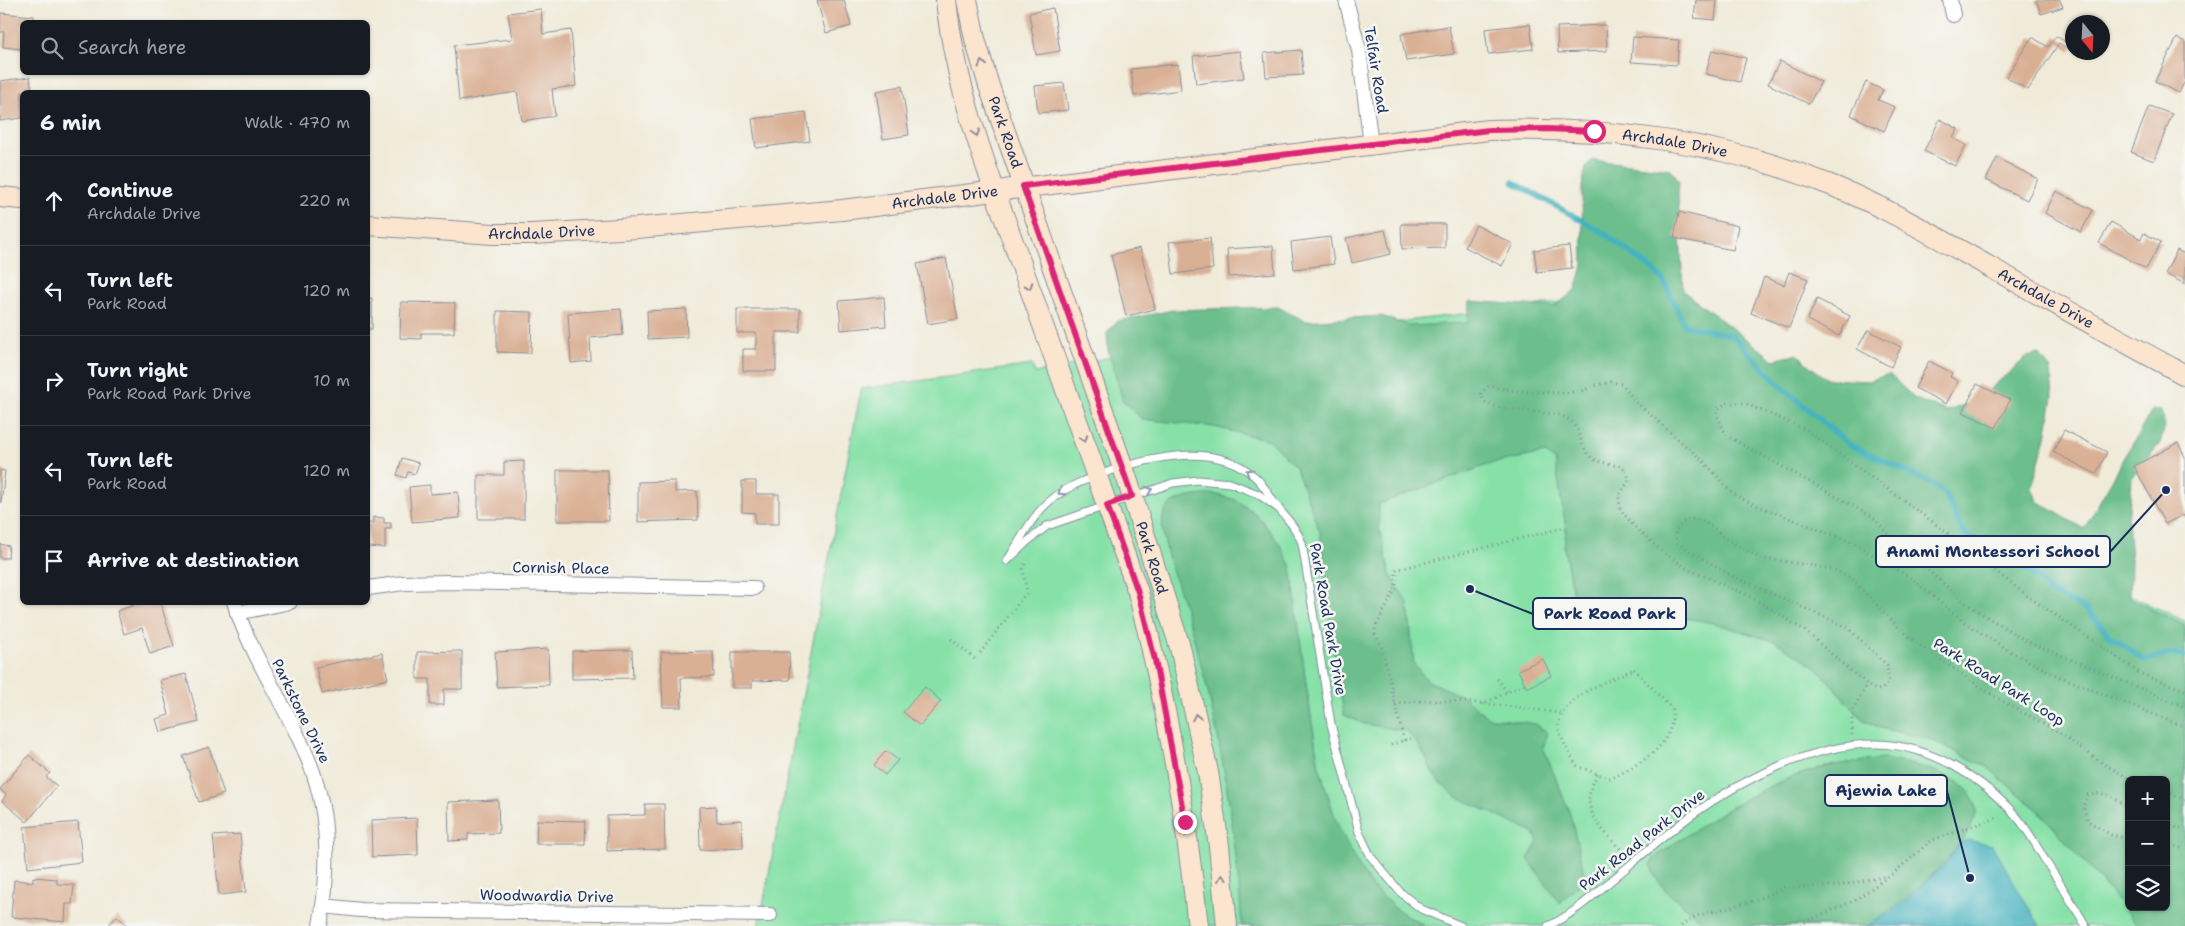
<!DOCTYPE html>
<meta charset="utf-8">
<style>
:root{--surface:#171b24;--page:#20242c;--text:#f1f3f6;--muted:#9ea1a6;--line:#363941}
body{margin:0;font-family:"Shantell Sans",sans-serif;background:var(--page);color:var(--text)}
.controls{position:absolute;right:15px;bottom:15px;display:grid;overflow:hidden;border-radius:8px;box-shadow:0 1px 4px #0004}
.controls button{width:45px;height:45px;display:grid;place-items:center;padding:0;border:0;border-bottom:1px solid var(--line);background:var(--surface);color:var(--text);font:25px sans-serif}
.compass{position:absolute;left:2065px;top:15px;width:45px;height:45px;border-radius:50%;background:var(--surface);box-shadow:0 1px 4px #0004;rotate:162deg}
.stop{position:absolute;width:15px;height:15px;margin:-11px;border:4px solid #db2777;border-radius:50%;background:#fff}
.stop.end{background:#db2777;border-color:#fff;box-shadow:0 1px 5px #0008}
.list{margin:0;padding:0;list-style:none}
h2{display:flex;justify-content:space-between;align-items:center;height:65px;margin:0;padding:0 20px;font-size:21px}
h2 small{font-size:16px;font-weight:400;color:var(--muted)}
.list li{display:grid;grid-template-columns:32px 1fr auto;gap:15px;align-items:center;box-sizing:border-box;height:90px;padding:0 20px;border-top:1px solid var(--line)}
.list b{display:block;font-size:19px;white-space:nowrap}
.list p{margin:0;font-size:16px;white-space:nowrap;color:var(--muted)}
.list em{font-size:16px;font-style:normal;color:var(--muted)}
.icon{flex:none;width:28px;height:28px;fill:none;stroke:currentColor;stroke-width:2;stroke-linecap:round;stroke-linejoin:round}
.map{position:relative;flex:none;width:2185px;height:926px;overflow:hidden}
.search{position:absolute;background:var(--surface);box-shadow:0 1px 4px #0004;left:20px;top:20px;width:350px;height:55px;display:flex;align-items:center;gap:12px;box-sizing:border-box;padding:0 18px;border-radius:8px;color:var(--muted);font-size:19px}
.panel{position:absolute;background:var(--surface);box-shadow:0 1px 4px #0004;left:20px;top:90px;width:350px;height:515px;border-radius:8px}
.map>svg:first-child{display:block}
.green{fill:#86e1a7;stroke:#508882;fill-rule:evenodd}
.forest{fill:#6cbf8c;stroke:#447775;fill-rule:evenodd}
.water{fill:#45b3c0;stroke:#30718f}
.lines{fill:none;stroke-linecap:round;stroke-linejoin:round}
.stream{stroke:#45b3c0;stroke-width:5.5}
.building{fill:#dab094}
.lane-casing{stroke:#868d9c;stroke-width:9}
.street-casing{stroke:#868d9c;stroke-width:16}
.secondary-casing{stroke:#868d9c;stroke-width:22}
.path{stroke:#868d9c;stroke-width:3;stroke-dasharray:1 4;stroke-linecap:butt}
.lane{stroke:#fff;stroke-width:7}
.street{stroke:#fff;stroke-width:14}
.secondary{stroke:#fce5cf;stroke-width:20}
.oneway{stroke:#8c8a96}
.oneway2{stroke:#8d97ae}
.route{stroke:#db2777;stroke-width:6}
.labels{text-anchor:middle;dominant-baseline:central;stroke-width:5;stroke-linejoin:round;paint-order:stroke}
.street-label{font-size:15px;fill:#1b2f5e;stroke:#f6f6f2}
.leader{fill:none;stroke:#1b2f5e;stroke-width:2}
.callout-dot{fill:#1b2f5e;stroke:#f6f6f2;stroke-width:2}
.callout{fill:#f6f6f2;stroke:#1b2f5e;stroke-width:2}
.callout-label{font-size:16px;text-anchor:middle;font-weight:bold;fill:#1b2f5e}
</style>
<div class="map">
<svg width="2185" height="926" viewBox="0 0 2185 926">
<rect width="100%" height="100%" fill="#f6f6f2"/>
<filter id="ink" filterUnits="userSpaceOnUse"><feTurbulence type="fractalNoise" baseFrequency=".02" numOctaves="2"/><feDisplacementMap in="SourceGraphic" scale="10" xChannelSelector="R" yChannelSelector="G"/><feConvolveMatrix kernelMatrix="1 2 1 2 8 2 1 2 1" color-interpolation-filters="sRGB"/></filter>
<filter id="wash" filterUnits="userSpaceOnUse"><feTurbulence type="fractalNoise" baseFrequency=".0096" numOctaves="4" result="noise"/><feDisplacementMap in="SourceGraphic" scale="20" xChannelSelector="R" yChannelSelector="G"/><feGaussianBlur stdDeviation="1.12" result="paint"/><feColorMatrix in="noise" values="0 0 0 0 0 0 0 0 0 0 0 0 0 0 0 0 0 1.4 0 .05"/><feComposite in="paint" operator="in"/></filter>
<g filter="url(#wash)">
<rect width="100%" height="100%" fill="#f0ebd9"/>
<path class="green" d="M1646,292l407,267 132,62v305h-1426l102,-537 171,-24 3,8 80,-17zM2129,780h37v127h-37z"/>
<path class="forest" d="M1593,160l78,9 8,12 -1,14 5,96 91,69 24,-6 8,9 21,16 42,2 20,-7 26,25 32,12 29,-10 51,-44 12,-3 11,14 3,29 -7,40 -14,50 5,14 47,28 68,-119 9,1 4,15 -5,17 -28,35 -4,42 3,39 -1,39 55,28v300h-47l-43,-52 -56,-63 -52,-44 -58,-28 -49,-11 -18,-9 -47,-53 -39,-24 -62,-19 -64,-11 -63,10 -10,-4 -13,-71 2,-18 -11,-69 -10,-7 -52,10 -114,41v23l11,47 18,30 6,60 14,17 36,16 23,20 49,7 12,9 -5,14 27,67 15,63 -25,26 -32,-44 10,-17 -4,-9 -79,-37 -20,-19 -14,-28 -14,-18 -43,-7 -20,-9 -10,-62 -14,-121 -24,-64 -27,-28 -55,-13 -72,-8 -19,-18 -15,-51 -1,-17 11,-12 55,-11 105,-3 27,14 76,-5 28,10 59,-3 1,-22 85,6 22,-17 7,-24 -1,-79 4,-20zM2129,780h37v127h-37z
M1214,494l22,6 21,15 22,28 12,24 15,117 13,82 17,55 18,37 17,28 24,22 29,18h-182c-7,-106 -24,-213 -56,-314 -6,-20 -30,-81 -22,-99 8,-17 34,-17 50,-19z
M1884,759c27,5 90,15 92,51 1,8 -5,15 -8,21 -23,38 -59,64 -93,91l-8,4h-159l-42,-35 -12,-16 -3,-11 4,-7c56,-38 112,-79 180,-92 16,-3 33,-4 49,-6z"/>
<path class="water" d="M1968,840l24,5 48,81h-173c27,-12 55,-41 77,-61 8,-8 12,-22 24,-25z"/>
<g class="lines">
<path class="stream" d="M1513,182l91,51 49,37 11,11 21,45 47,9 46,48 70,61 83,39 14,11 18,39 57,28 30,31 37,18 22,25 35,25 28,-6 13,3"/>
</g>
<g id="blocks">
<path class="building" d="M817,0h27l7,26 -25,7z
M1696,0h21l-2,20 -21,-2z
M2036,0h24l3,7 -22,7z
M1053,8l7,43 -24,4 -7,-42z
M541,9l2,25 28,-4 5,56 -24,3 3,27 -33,5 -5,-29 -58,9 -5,-56 58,-6 -4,-26z
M0,13l34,3v6h-12v27l-19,-2 1,-15h-4z
M1530,24l3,25 -45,5 -3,-25z
M1606,25l1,26 -49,2 -1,-26z
M1449,26l5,28 -48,7 -5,-27z
M2056,36l16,10v3l-1,2 -12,-8 -31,47 -22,-13 26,-40 16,10z
M1633,37l46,3 -2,25 -46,-3z
M2177,38l8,4v39l-6,12 -24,-12z
M1301,50l2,25 -37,2 -2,-24z
M1712,50l34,8 -6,24 -34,-8z
M1240,51l4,27 -48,6 -3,-28z
M1780,61l41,21 -12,22 -41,-20z
M1178,64l3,26 -47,6 -3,-27z
M30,77l2,15h-10v26l-22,3v-40z
M1866,82l17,8 -5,10 17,7 -11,24 -33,-16z
M1064,83l4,27 -30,3 -3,-27z
M902,86l7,49 -26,4 -7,-48z
M2149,106l23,8 -18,47 -23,-9z
M806,112l4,29 -54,7 -4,-29z
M1940,119l18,10 -5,9 13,7 -11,21 -31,-15z
M1997,158l41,21 -11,21 -41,-20z
M2056,191l37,19 -12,22 -36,-19z
M1679,212l59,14 -5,24 -59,-12z
M2111,222l30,17 3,-6 17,9 -15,27 -47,-26z
M1401,224h44v24l-43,1z
M1476,225l37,19 -11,22 -37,-19z
M1385,230l6,24 -39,9 -6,-25z
M1330,237l4,27 -40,5 -3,-27z
M1210,238l3,31 -40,5 -4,-32z
M1273,246l2,27 -46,4 -2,-28z
M1569,246l3,22 -35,4 -3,-22z
M1140,248l15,61 -29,7 -15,-61z
M2177,250l8,4v30l-20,-10z
M946,258l12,61 -30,5 -11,-60z
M1789,272l19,7 -19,49 -38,-15 13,-36 20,8z
M884,297l2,29 -45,4 -2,-29z
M368,298h4v31h-4z
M1817,299l33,17 -11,20 -32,-16z
M401,302l54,1 -1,30h-33v6l-21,-1z
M621,309l2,26 -33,3 1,23 -20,2 -3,-50z
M686,309l1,28 -39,2 -1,-28z
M737,309h63v23h-24v39h-33v-22h13v-16h-19z
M497,311l35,1 -1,41 -34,-1z
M1868,330l33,17 -10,20 -34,-18z
M1929,361l23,12 -2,4 8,4 -12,23 -31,-16z
M1977,384l33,16 -14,28 -33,-16z
M2064,430l43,22 -11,22 -43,-22z
M2178,443l7,14v61l-2,-3 -18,9 -31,-58z
M402,458l17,5 -4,11 -7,-2 -2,6 -9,-3z
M524,461v58h-46v-44h26v-13z
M0,470l5,1 -4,32h-1z
M557,470h51l1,51h-52z
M675,481v11l22,-1 1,29 -60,2v-40z
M742,481h14v13h23v30h-24v-11l-13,-1z
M430,485v9l28,-2 2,26 -48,4 -3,-35z
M373,517l11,1v5h7v6h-6v19l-17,-1v-24h5z
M0,544l9,2 -1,12h-8z
M133,602h27l14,44 -24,8 -8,-26 -18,6 -7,-23 17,-6z
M548,649l1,36 -52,2 -2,-35z
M632,650l1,28 -61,1v-28z
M462,651v38h-18v16h-14v-26h-13v-27z
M713,651l1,26 -33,1 1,29h-19l-2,-55z
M732,652h57l1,28 -38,1v7h-20z
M382,653l6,26 -66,15 -6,-27z
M1543,659l8,17 -24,12 -9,-18z
M186,674l13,48 -39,10 -4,-13 13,-4 -9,-35z
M925,687l16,14 -21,25 -17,-14z
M209,747l15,47 -25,8 -16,-46z
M886,751l12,9 -13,15 -11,-10z
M29,755l21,18 -4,4 11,9 -30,36 -25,-21 4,-6 -6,-6z
M498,800l1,33 -31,1v6l-19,1 -1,-39z
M645,804h19l1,45 -58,2v-35l38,-1z
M716,806l1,16 25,-2 1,28 -43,2 -1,-43z
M417,818l1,37 -46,2 -1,-37z
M537,820l49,1 -1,23h-49z
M78,822l4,40 -54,6 -4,-41z
M240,834l6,58 -27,3 -6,-59z
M33,877l24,2v5l17,1 -2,19h-6l-1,18 -54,-5 3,-37 19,2z
M117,916l11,10h-20z"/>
</g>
</g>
<g filter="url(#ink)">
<use href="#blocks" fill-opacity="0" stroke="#868d9c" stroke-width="1"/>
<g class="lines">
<g class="lane-casing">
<path id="lane" d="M1279,509l-21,-15 -28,-11 -32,-3 -25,3 -126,43 -19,15 -21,20c13,-20 25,-46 44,-61 19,-16 42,-23 65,-31 42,-13 101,-26 138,7 11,9 16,22 25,33 9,11 18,20 23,34l29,181 28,108 12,25 29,35 21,17 40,17
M1548,926c22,-10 40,-26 59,-42 28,-23 55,-47 85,-69 48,-35 124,-72 185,-71 53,1 106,34 140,73 12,14 20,30 29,45 14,21 27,42 40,64"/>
</g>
<g class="street-casing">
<path id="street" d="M1346,0l13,50 12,95
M1950,0l3,15
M368,588l36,-5 44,-1 306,6
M234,602c19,60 58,111 79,170 17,49 16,103 7,154
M237,613l53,-11
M323,906l38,4 409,5"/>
</g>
<g class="secondary-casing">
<g id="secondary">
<path d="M946,0c10,94 46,183 78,272 38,106 76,213 114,320 28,109 48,222 60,334"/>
<path id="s1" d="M967,0l8,39 14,47 138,393 53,168 28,125 11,74 8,80"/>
<path d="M0,197l22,2"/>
<path id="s2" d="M368,225l125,9h39l105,-6 205,-18 647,-80c119,-3 233,11 344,56 57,23 110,55 164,85 62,35 125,70 188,104"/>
</g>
</g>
<path class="path" d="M1396,569v19l-21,40v6l7,13 22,94
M1396,570l166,-42
M951,639l24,20
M980,653l47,-61 -4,-23 3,-8
M1634,669l38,40c4,37 -33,55 -60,69h-4l-29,-11 -3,-2c-5,-10 -14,-23 -17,-34 -6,-33 53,-51 75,-62z
M1497,679l10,13
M2185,690l-42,-15 -54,-37 -63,-43 -81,-64 -140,-102 -61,-26h-18l-8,6 -1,7 10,20 146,81 20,23 74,64 59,37 159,66
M1395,704c50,-9 115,3 166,9
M1482,704l43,-20
M1852,735v-23l15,-28
M1391,745l20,-7
M1597,774c-3,7 -7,15 -8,22 -2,22 23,44 37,59
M2132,780l-28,-16 -49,-34 -58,-32 -77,-52 -24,-21 -44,-46 -18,-9 -18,-4 -56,-8 -36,-20 -11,-11 -11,-6 -10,-2 -6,1 -11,11 1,11 54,33 117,52 40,38 2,16 -7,8 -5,1 -7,-3 -65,-56 -30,-20 -28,-16 -61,-27 -26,-18 -26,-24 -14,-17 -1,-13 10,-16 -3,-11c-11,-6 -28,-4 -37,-14 -13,-15 -5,-31 -29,-40l-64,-8 -11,-5 -4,-6 1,-4 7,-6 26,5 45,2 19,-1 18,-7 14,-3 11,2 14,18 68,60 29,32 22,11 97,37 59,36 52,43 45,29 43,23 134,54
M2166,792l19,8
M2129,809c-13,-11 -24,-19 -41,-14l-5,11 5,15 23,14 18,4
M2166,824l19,6
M2166,843l19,6
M1681,926l15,-10 57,-15 31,-13 54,-2 49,-10
M1801,926l6,-5 47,-20 42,-30 36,-31 67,-23"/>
<use href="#lane" class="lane"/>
<use href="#street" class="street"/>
<use href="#secondary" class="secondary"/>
</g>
<defs><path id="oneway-chevron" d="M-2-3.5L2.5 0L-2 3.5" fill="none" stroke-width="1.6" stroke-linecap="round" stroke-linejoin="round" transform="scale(1.25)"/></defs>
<g class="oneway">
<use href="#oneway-chevron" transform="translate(982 64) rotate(-107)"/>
<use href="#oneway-chevron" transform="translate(976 133) rotate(72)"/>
<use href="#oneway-chevron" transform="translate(1029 286) rotate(70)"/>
<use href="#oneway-chevron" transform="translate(1084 439) rotate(70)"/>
<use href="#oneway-chevron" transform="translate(1196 717) rotate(-102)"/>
<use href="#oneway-chevron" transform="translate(1222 878) rotate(-96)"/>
</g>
<g class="oneway2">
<use href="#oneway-chevron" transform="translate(1249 472) rotate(-145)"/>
<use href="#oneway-chevron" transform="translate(1149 490) rotate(-19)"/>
<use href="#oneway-chevron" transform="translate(1061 492) rotate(147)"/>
</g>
</g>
<g class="lines" filter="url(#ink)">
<path class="route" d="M1185,822l-30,-162 -17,-68 -31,-87 25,-9 -109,-310 466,-56 58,-1 47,2"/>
</g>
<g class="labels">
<g class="street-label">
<text transform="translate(1376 70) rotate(81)">Telfair Road</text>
<text stroke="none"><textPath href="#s1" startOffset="138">Park Road</textPath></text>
<text stroke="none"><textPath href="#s2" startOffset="1314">Archdale Drive</textPath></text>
<text stroke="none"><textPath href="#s2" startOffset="579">Archdale Drive</textPath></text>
<text stroke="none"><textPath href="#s2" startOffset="174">Archdale Drive</textPath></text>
<text stroke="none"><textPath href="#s2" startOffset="1719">Archdale Drive</textPath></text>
<text stroke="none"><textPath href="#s1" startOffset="588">Park Road</textPath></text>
<text transform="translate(561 568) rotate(1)">Cornish Place</text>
<text transform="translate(1328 619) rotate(80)">Park Road Park Drive</text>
<text transform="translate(1999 682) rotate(32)">Park Road Park Loop</text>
<text transform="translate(301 711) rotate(64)">Parkstone Drive</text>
<text transform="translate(1642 840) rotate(-38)">Park Road Park Drive</text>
<text transform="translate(547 896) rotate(1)">Woodwardia Drive</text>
</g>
</g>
<path class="leader" d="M2166 490L2110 552M1470 589L1533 614M1970 878L1947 791"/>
<g class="callout-dot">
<circle cx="2166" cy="490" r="5"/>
<circle cx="1470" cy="589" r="5"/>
<circle cx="1970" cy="878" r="5"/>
</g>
<g class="callout">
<rect x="1876" y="536" width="234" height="31" rx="5"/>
<rect x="1533" y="598" width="153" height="31" rx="5"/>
<rect x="1825" y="775" width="122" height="31" rx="5"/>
</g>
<g class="callout-label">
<text x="1993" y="557">Anami Montessori School</text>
<text x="1610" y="619">Park Road Park</text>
<text x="1886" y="796">Ajewia Lake</text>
</g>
</svg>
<div class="controls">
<button>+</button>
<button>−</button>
<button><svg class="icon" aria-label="layers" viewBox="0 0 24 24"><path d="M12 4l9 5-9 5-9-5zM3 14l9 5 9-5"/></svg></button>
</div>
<svg class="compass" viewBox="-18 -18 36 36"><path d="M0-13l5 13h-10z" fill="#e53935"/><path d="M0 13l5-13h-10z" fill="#9ea1a6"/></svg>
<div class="stop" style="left:1594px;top:131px"></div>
<div class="stop end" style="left:1185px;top:822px"></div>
<div class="search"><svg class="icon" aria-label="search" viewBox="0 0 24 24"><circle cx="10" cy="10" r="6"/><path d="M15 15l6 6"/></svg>Search here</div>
<section class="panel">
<h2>6 min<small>Walk · 470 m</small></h2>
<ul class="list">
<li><svg class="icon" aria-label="ahead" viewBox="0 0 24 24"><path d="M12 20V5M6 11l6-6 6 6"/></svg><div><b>Continue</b><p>Archdale Drive</p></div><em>220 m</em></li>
<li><svg class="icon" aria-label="left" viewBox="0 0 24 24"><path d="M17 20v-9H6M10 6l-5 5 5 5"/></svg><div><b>Turn left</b><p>Park Road</p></div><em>120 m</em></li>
<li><svg class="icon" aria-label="right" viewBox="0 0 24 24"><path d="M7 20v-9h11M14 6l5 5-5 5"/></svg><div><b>Turn right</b><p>Park Road Park Drive</p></div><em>10 m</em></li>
<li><svg class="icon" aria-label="left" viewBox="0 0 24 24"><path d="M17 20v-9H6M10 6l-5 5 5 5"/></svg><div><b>Turn left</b><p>Park Road</p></div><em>120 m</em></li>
<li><svg class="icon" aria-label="arrive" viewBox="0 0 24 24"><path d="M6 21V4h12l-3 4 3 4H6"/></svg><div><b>Arrive at destination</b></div></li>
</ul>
</section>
</div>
